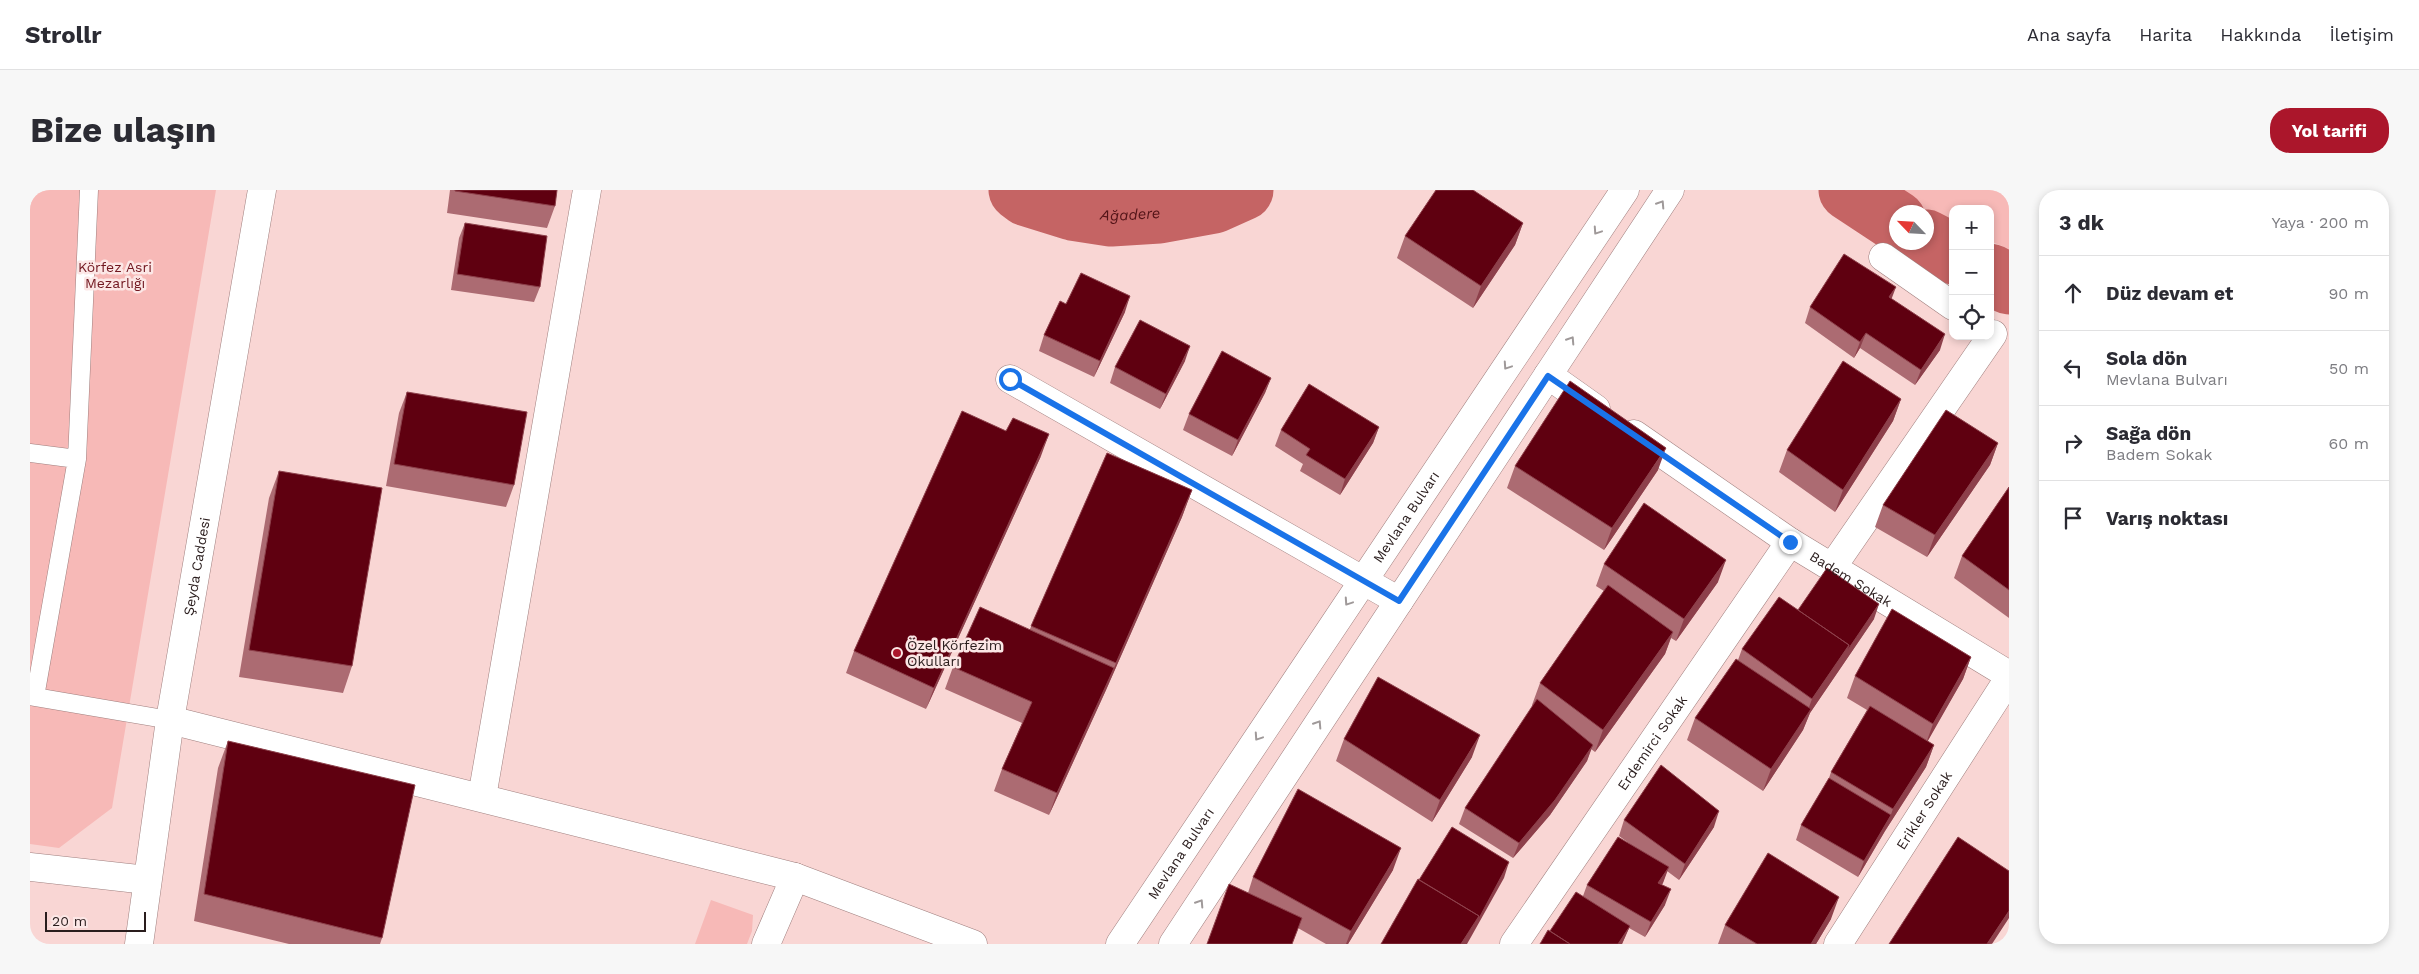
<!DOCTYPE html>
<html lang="tr">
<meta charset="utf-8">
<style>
:root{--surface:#fff;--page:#f7f7f7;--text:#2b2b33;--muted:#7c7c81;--line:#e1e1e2;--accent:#ab162b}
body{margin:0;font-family:"Work Sans",sans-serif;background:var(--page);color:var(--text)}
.controls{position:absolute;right:15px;top:15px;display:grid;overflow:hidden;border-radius:10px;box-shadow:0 2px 8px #0003}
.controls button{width:45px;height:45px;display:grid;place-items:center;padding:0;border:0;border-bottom:1px solid var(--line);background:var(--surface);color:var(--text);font:25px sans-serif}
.compass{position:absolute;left:1859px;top:15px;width:45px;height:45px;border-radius:50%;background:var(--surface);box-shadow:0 2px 8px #0003;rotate:295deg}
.scale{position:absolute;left:15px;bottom:12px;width:101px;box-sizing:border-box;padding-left:5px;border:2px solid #2a1d1d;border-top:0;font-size:14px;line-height:18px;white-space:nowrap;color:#2a1d1d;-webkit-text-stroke:4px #fce7e6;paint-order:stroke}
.stop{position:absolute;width:15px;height:15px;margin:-11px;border:4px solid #1a73e8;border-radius:50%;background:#fff}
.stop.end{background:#1a73e8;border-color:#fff;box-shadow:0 1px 5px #0008}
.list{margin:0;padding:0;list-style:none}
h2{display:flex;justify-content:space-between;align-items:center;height:65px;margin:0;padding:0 20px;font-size:21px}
h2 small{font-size:16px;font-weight:400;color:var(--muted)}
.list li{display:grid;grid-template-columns:32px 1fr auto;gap:15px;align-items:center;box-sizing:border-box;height:75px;padding:0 20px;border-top:1px solid var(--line)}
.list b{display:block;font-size:19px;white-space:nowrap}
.list p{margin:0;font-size:16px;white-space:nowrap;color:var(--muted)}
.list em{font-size:16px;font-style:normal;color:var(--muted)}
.icon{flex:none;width:28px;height:28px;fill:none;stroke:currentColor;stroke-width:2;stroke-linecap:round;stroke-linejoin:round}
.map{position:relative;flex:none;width:1979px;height:754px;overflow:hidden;border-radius:20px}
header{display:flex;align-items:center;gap:30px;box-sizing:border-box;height:70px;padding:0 25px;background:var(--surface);border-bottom:1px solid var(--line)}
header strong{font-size:24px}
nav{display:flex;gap:28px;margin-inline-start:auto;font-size:18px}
.intro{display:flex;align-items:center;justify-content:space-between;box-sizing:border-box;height:120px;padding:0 30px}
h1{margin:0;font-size:35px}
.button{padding:12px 22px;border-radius:20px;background:var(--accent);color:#fff;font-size:18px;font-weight:700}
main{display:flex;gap:30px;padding:0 30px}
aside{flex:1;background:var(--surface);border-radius:20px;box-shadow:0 2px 8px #0003}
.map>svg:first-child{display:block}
.green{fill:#f7b9b7}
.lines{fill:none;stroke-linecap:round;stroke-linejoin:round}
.river{stroke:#c56464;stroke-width:61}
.lane-casing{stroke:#9f7f7e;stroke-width:19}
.street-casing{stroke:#9f7f7e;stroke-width:29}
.secondary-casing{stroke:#9f7f7e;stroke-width:29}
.lane{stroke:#fff;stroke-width:18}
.street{stroke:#fff;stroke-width:28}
.secondary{stroke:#fff;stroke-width:28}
.wall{fill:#ac6b72}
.shaded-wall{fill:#8d404b}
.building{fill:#5f0010;stroke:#8d404b}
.oneway{stroke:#9f9999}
.route{stroke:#1a73e8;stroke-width:6}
.poi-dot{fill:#ab162b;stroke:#fce7e6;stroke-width:2}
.labels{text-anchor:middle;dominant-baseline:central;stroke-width:5;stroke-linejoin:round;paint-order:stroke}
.park-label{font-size:14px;fill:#71161f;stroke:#fce7e6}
.street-label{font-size:14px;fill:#2a1d1d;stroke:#fce7e6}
.poi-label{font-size:14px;fill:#2a1d1d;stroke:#fce7e6;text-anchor:start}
.water-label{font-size:15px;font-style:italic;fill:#521317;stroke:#fce7e6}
</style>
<header>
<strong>Strollr</strong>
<nav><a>Ana sayfa</a><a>Harita</a><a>Hakkında</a><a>İletişim</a></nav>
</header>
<div class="intro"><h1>Bize ulaşın</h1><a class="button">Yol tarifi</a></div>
<main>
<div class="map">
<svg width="1979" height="754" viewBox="0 0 1979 754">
<rect width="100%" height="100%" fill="#f9d6d4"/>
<path class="green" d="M0,0h186l-104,618 -53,40 -29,-4z
M1863,0h116v59l-19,-8v-32h-37v16l-24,-9z
M681,710l42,15 -1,16 -5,13h-52z"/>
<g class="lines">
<g class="river">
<path id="s1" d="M989,0l8,6 45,14 39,6 48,-3 55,-10 29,-13"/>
<path d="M1819,0l47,31"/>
<path d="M1896,50l27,14"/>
<path d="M1960,84l19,10"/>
</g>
<g class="lane-casing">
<path id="lane" d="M0,263l47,6 -42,238
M47,269l12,-269
M0,506l140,24"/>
</g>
<g class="street-casing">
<g id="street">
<path d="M1853,67l70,49"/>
<path d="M1518,185l48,34"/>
<path d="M980,189l389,222"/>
<path id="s2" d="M1604,244l156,108 219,133"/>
<path d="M1803,376l160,-232"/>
<path d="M452,607l105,-607"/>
<path d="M0,677l117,13"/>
<path d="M736,754l29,-67"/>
<path id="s3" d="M1484,754l276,-402"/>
<path id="s4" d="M1808,754l171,-266"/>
</g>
</g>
<g class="secondary-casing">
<g id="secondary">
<path d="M140,530l625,157 178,67"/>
<path id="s5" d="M109,754l31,-224 92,-530"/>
<path id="s6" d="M1090,754l505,-754"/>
<path d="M1143,754l497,-754"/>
</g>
</g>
<use href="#lane" class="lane"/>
<use href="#street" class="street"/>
<use href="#secondary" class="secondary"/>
</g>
<path class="wall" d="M420,0h107l-2,16 -8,22 -100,-15z
M435,33l75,64 -6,15 -83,-12 8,-52z
M1493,33l-8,22 -42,63 -76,-50 8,-22z
M1862,109l48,51 -25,35 -55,-37 -6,10 -49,-35 5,-16z
M1036,114l59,8 -31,65 -55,-26 5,-16z
M1155,171l-25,48 -50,-26 5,-16z
M1241,188l-6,15 -33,63 -49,-26 6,-16z
M377,202l107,93 -8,22 -120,-21 13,-73z
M1871,209l-8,22 -58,91 -56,-40 8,-22z
M1349,237l-6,16 -33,52 -40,-24 3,-7 -28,-18 6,-16z
M1968,253l-8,22 -63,92 -52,-30 8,-22z
M1077,263l85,37 -10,27 -76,173 -57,125 -55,-24 8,-22 20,-46 -77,-34 8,-22 77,-38z
M1011,266l-115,253 -80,-36 8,-22z
M1485,276l143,4 -54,80 -97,-62z
M249,281l73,195 -9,27 -104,-16 30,-179z
M1979,297v131l-55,-40 8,-22z
M1574,374l114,18 -42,59 -5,-3 -6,16 -70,98 -4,-3 -4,12 -37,54 -37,43 -54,-34 6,-16 68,-102 -1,-1 8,-22 64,-92 -8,-5z
M1768,420l76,9 -64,94 -7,17 -40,61 -76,-51 8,-22 43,-58 4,-11z
M1941,467l-8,22 -36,62 7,4 -8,22 -41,64 -27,46 -62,-37 5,-15 28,-47 2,-6 36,-62 -20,-12 8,-22z
M1314,549l128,18 -40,65 -96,-61z
M198,551l154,197 -2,6h-91l-95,-23 24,-153z
M1594,630l90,7 -35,53 -12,-9 -5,14 3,20 -20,32 -16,-9 -7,16h-82l10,-13 33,-35 4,-11 43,-41 -11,-8z
M1363,680l-45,74h-22l-28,-16 -6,16h-85l41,-51 5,-16z
M1801,729l-15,25h-98l7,-19z"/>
<path class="shaded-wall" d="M1493,33l-8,22 -42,63 8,-22z
M1866,97l-6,16 -1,-6z
M1100,106l-5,16 -31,65 6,-16z
M1836,143l-6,15 -6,10 6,-16z
M1915,144l-5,16 -25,35 6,-15z
M1160,156l-5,15 -25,48 6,-15z
M1241,188l-6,15 -33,63 6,-16z
M1871,209l-8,22 -58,91 8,-22z
M1349,237l-6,16 -33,52 5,-16z
M1019,244l-8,22 -115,253 8,-21z
M1968,253l-8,22 -63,92 8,-22z
M1636,258l-8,22 -54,80 8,-22z
M1162,300l-10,27 -76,173 -57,125 8,-22 57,-125z
M1696,370l-8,22 -42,59 8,-22z
M1849,414l-5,15 -64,94 -7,17 -40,61 8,-22 34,-51 7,-19 37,-54z
M1643,442l-8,22 -70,98 8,-22z
M1941,467l-8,22 -38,67 8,-22z
M1450,545l-8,22 -40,65 8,-22z
M1563,555l-6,16 -37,54 -37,43 6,-15z
M1904,555l-8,22 -41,64 8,-22z
M1689,621l-5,16 -35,53 6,-16z
M1861,625l-6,16 -27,46 6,-16z
M1371,658l-8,22 -45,74h-2l5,-13z
M1479,672l-5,16 -33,59 -4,7h-6z
M1639,677l-6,16 -11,15 6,-15z
M1641,699l-6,16 -20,32 6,-15z
M1809,707l-8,22 -15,25h-5z
M1979,721v7l-17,26h-5z
M1600,736l-8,18h-4z"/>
<path class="building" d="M425,0h102l-2,16 -100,-15z
M1406,0h37l50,33 -42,63 -76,-50z
M435,33l82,13 -7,51 -83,-13z
M1814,64l52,33 -7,10 56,37 -24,36 -55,-37 -6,9 -50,-35z
M1051,83l49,23 -30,65 -56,-26 16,-34 6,3z
M1110,130l50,26 -24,48 -51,-27z
M1192,161l49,27 -33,62 -49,-26z
M1813,171l58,38 -58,91 -56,-40z
M1540,191l96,67 -54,80 -97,-62z
M1279,194l70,43 -34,52 -39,-24 4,-6 -29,-19z
M377,202l120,20 -13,73 -120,-21z
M1916,220l52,33 -63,92 -52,-30z
M932,221l44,20 7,-13 36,16 -115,254 -80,-37z
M1077,263l85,37 -76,173 -85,-37z
M249,281l103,17 -30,178 -103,-16z
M1979,297v103l-47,-34z
M1614,313l82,57 -42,59 -80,-55z
M1797,378l52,36 -32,47 2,-6 -51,-35z
M1578,395l65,47 -70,98 -63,-47z
M1749,407l70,48 -37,54 -70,-50z
M950,417l134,61 -57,125 -55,-24 30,-67 -79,-35z
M1862,419l79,48 -38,67 -78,-48z
M1706,469l75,50 -40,60 -76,-51z
M1348,487l102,58 -40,65 -96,-61z
M1507,509l56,46 -38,55 -36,43 -54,-35z
M1840,516l64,39 -41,64 -62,-37z
M198,551l187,44 -33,153 -178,-44z
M1631,575l58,46 -34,53 -61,-44z
M1799,588l62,37 -27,46 -63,-36z
M1268,599l103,59 -50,83 -98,-54z
M1422,637l57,35 -32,60 2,-6 -60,-36z
M1588,647l51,30 -11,16 13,6 -20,33 -64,-37z
M1928,647l51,34v40l-22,33h-98z
M1738,663l71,44 -28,47h-54l-32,-19z
M1388,689l61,37 -18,28h-80z
M1199,694l73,34 -10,26h-85z
M1546,702l54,34 -12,18h-48l-20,-13z
M1518,740l22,14h-30z"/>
<defs><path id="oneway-chevron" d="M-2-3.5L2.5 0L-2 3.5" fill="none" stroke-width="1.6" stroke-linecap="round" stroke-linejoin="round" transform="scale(1.25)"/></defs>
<g class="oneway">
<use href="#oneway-chevron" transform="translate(1631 14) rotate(-57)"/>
<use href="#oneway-chevron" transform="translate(1567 41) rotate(124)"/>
<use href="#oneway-chevron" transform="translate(1541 150) rotate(-57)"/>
<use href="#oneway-chevron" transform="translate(1477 176) rotate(124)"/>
<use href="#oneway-chevron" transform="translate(1318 412) rotate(124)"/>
<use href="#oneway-chevron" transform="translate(1288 534) rotate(-57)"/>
<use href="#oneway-chevron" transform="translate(1228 547) rotate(124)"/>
<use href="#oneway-chevron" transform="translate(1170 713) rotate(-57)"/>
</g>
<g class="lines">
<path class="route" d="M980,189l389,222 149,-225 242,166"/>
</g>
<circle class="poi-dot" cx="867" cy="463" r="5"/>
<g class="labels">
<g class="park-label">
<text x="85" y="77">Körfez Asri<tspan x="85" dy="16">Mezarlığı</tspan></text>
</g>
<g class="street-label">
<text stroke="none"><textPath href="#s6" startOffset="514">Mevlana Bulvarı</textPath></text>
<text stroke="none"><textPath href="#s5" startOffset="382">Şeyda Caddesi</textPath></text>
<text stroke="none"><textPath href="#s2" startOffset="261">Badem Sokak</textPath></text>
<text stroke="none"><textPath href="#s3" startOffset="244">Erdemirci Sokak</textPath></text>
<text stroke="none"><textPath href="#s4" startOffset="159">Erikler Sokak</textPath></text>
<text stroke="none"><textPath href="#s6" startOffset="109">Mevlana Bulvarı</textPath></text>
</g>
<g class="poi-label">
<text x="877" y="455">Özel Körfezim<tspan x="877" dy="16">Okulları</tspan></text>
</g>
<g class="water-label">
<text stroke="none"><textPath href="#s1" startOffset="116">Ağadere</textPath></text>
</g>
</g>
</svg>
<div class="controls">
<button>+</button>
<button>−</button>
<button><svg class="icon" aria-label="locate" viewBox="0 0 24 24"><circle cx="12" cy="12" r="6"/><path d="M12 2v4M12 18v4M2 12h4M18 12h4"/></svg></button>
</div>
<svg class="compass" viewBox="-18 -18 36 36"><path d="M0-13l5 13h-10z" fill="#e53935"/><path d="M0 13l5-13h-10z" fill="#7c7c81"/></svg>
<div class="scale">20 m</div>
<div class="stop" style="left:980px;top:189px"></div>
<div class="stop end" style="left:1760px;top:352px"></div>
</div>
<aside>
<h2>3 dk<small>Yaya · 200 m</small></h2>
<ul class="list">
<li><svg class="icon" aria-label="ahead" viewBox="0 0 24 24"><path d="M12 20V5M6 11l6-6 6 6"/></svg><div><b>Düz devam et</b></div><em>90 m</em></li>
<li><svg class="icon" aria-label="left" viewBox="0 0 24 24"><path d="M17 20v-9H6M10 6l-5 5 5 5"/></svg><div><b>Sola dön</b><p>Mevlana Bulvarı</p></div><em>50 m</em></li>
<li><svg class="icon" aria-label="right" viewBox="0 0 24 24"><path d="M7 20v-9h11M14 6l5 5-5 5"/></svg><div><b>Sağa dön</b><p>Badem Sokak</p></div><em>60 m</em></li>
<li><svg class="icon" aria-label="arrive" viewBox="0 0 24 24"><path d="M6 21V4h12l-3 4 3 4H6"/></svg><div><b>Varış noktası</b></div></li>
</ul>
</aside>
</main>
